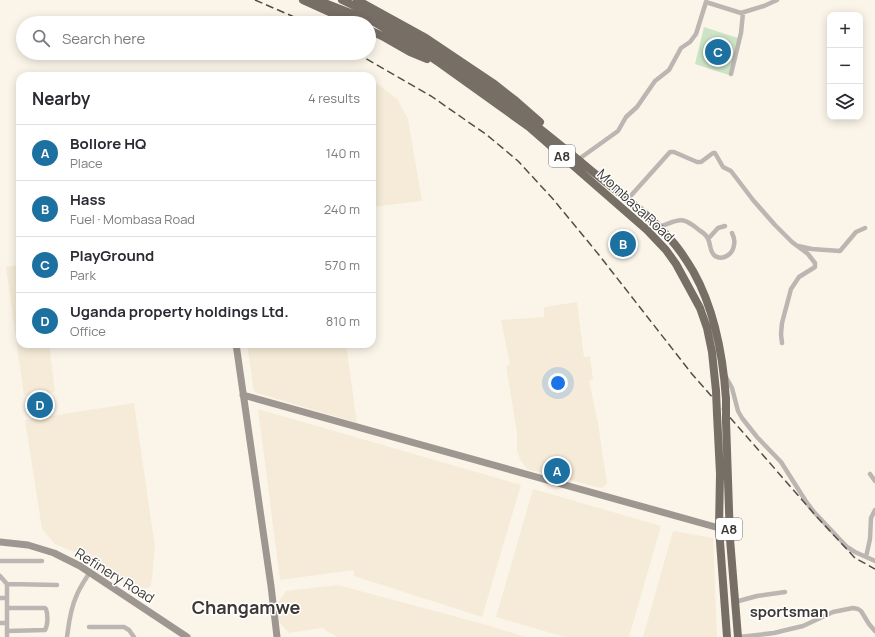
<!DOCTYPE html>
<meta charset="utf-8">
<style>
:root{--surface:#fff;--page:#f2f2f3;--text:#2b2b33;--muted:#7c7c81;--line:#e1e1e2;--accent:#1d71a1}
body{margin:0;font-family:Manrope,sans-serif;background:var(--page);color:var(--text)}
.controls{position:absolute;right:12px;top:12px;display:grid;overflow:hidden;border-radius:8px;box-shadow:0 2px 10px #0003}
.controls button{width:36px;height:36px;display:grid;place-items:center;padding:0;border:0;border-bottom:1px solid var(--line);background:var(--surface);color:var(--text);font:20px sans-serif}
.you{position:absolute;left:558px;top:383px;width:14px;height:14px;margin:-10px;border:3px solid #fff;border-radius:50%;background:#1a73e8;box-shadow:0 0 0 6px #1a73e833}
.badge{display:grid;place-items:center;width:26px;height:26px;border-radius:50%;background:var(--accent);color:#fff;font-size:13px;font-weight:700}
.pin{position:absolute;translate:-50% -50%;border:2px solid #fff;box-shadow:0 1px 4px #0006}
.list{margin:0;padding:0;list-style:none}
h2{display:flex;justify-content:space-between;align-items:center;height:52px;margin:0;padding:0 16px;font-size:17px}
h2 small{font-size:13px;font-weight:400;color:var(--muted)}
.list li{display:grid;grid-template-columns:26px 1fr auto;gap:12px;align-items:center;box-sizing:border-box;height:56px;padding:0 16px;border-top:1px solid var(--line)}
.list b{display:block;font-size:15px;white-space:nowrap}
.list p{margin:0;font-size:13px;white-space:nowrap;color:var(--muted)}
.list em{font-size:13px;font-style:normal;color:var(--muted)}
.icon{flex:none;width:22px;height:22px;fill:none;stroke:currentColor;stroke-width:2;stroke-linecap:round;stroke-linejoin:round}
.map{position:relative;flex:none;width:875px;height:637px;overflow:hidden}
.search{position:absolute;background:var(--surface);box-shadow:0 2px 10px #0003;left:16px;top:16px;width:360px;height:44px;display:flex;align-items:center;gap:10px;box-sizing:border-box;padding:0 14px;border-radius:22px;color:var(--muted);font-size:15px}
.panel{position:absolute;background:var(--surface);box-shadow:0 2px 10px #0003;left:16px;top:72px;width:360px;height:276px;border-radius:12px}
.map>svg:first-child{display:block}
.built{fill:#f5ebd8}
.green{fill:#cce3c5}
.lines{fill:none;stroke-linecap:round;stroke-linejoin:round}
.street{stroke:#bbb6b2;stroke-width:4.5}
.secondary{stroke:#9e9791;stroke-width:7}
.highway{stroke:#776e66;stroke-width:8}
.rail{stroke:#514e49;stroke-width:1.5;stroke-dasharray:8 4;stroke-linecap:butt}
.highway-bridge{stroke:#776e66;stroke-width:8}
.labels{text-anchor:middle;dominant-baseline:central;stroke-width:3;stroke-linejoin:round;paint-order:stroke}
.shield{fill:#fff;stroke:#767472;stroke-width:1}
.shield-label{font-size:13px;font-weight:bold;fill:#3c3935}
.street-label{font-size:14px;fill:#3c3935;stroke:#fff}
.neighbourhood-label{font-size:15px;font-weight:bold;fill:#3c3935;stroke:#fff}
.district-label{font-size:18px;font-weight:bold;fill:#3c3935;stroke:#fff}
</style>
<div class="map">
<svg width="875" height="637" viewBox="0 0 875 637">
<rect width="100%" height="100%" fill="#fbf5e9"/>
<path class="built" d="M372,82l4,1 21,16 11,20 14,82 -50,6z
M20,265v79h29l6,48 -31,4 -18,-129z
M577,302l7,55 6,-1 3,24 -4,1 9,42 9,61 -6,4 -74,-19 -7,-10 -3,-8v-18l-11,-67 4,-1 -9,-45 43,-3v-10z
M247,344h99l11,79 -103,-31z
M134,403l21,144 -3,31 -1,7 -2,3 -14,2 -44,-28 -2,-9 -9,1 -25,-10 -13,-15 -17,-109z
M258,409l263,76 -39,132 -128,-41v-6l-74,10z
M533,489l128,37 -32,111h-64l-69,-20z
M673,531l40,7 4,99h-74z
M338,585l145,39 43,13h-189l-15,-9 -33,5 -10,-11 -2,-18 9,-13z"/>
<path class="green" d="M704,27l37,12 -9,37 -37,-12z"/>
<g class="lines">
<path class="street" d="M731,74l10,-41 2,-20
M579,159l39,-28 8,-14 11,-10 18,-26 14,-11 12,-22 9,-6 6,-8 10,-32 35,11 23,-7 13,-6
M627,200l43,-48h4l23,10h4l12,-9h2l8,14 8,4 22,29 22,25 17,17 16,12 7,9v4l-16,10 -8,12 -9,34 -1,11 1,9
M659,227c20,-7 22,-12 40,3 3,2 8,5 9,9 3,5 1,12 7,17 8,5 18,-2 19,-11 1,-4 0,-8 -2,-12
M708,239l10,-11 7,-2
M798,246l14,3 28,2 16,-19 9,-4
M726,377l6,11 6,23 4,7 15,19 24,25 26,41 7,9 33,35 8,5 20,9
M870,474l5,7
M866,557l4,-18 1,-21 4,-8
M0,561h42
M0,576l7,8v53
M7,584l50,1
M0,598h7
M735,602l22,-6 28,-4
M0,623h7
M89,627h35l5,3 5,7
M7,631l38,-1c3,-5 3,-15 1,-21l-1,-1h-38
M67,637c2,-14 3,-27 9,-40 3,-9 9,-17 14,-25
M739,637l35,-4 12,-3 17,-4 30,-14 20,-4 5,1 3,2 8,13 6,7"/>
<path class="secondary" d="M236,344l35,242 6,51
M243,395l476,133
M0,542l28,3 26,8 26,13 107,71"/>
<path class="highway" d="M303,0l51,23
M317,0l59,23 40,24 25,17 88,63 118,103 19,20 10,14 24,44 7,20 5,24 4,39
M342,0c92,43 173,107 251,172 27,22 57,43 79,69 8,9 15,20 21,30 22,39 30,84 33,128
M357,0l69,38 67,45 23,18 24,21
M369,30l13,6 28,16 17,7
M717,414l3,60 -1,54 8,109
M726,421l4,118 8,98"/>
<path class="rail" d="M255,0l37,16 11,7
M356,53l75,43 56,39 31,26 35,38 46,56 93,119 125,143 38,41 20,11"/>
<path class="highway-bridge" d="M716,391l1,23
M726,399v22"/>
</g>
<g class="labels">
<g class="shield">
<rect x="549" y="145" width="26" height="22" rx="3"/>
<rect x="716" y="518" width="26" height="22" rx="3"/>
</g>
<g class="shield-label">
<text x="562" y="156">A8</text>
<text x="729" y="529">A8</text>
</g>
<g class="street-label">
<text transform="translate(636 205) rotate(43)">Mombasa Road</text>
<text transform="translate(115 575) rotate(32)">Refinery Road</text>
</g>
<g class="neighbourhood-label">
<text x="789" y="611">sportsman</text>
</g>
<g class="district-label">
<text x="246" y="607">Changamwe</text>
</g>
</g>
</svg>
<div class="controls">
<button>+</button>
<button>−</button>
<button><svg class="icon" aria-label="layers" viewBox="0 0 24 24"><path d="M12 4l9 5-9 5-9-5zM3 14l9 5 9-5"/></svg></button>
</div>
<div class="you"></div>
<div class="pin badge" style="left:557px;top:471px">A</div>
<div class="pin badge" style="left:623px;top:244px">B</div>
<div class="pin badge" style="left:718px;top:52px">C</div>
<div class="pin badge" style="left:40px;top:405px">D</div>
<div class="search"><svg class="icon" aria-label="search" viewBox="0 0 24 24"><circle cx="10" cy="10" r="6"/><path d="M15 15l6 6"/></svg>Search here</div>
<section class="panel">
<h2>Nearby<small>4 results</small></h2>
<ul class="list">
<li><span class="badge">A</span><div><b>Bollore HQ</b><p>Place</p></div><em>140 m</em></li>
<li><span class="badge">B</span><div><b>Hass</b><p>Fuel · Mombasa Road</p></div><em>240 m</em></li>
<li><span class="badge">C</span><div><b>PlayGround</b><p>Park</p></div><em>570 m</em></li>
<li><span class="badge">D</span><div><b>Uganda property holdings Ltd.</b><p>Office</p></div><em>810 m</em></li>
</ul>
</section>
</div>
